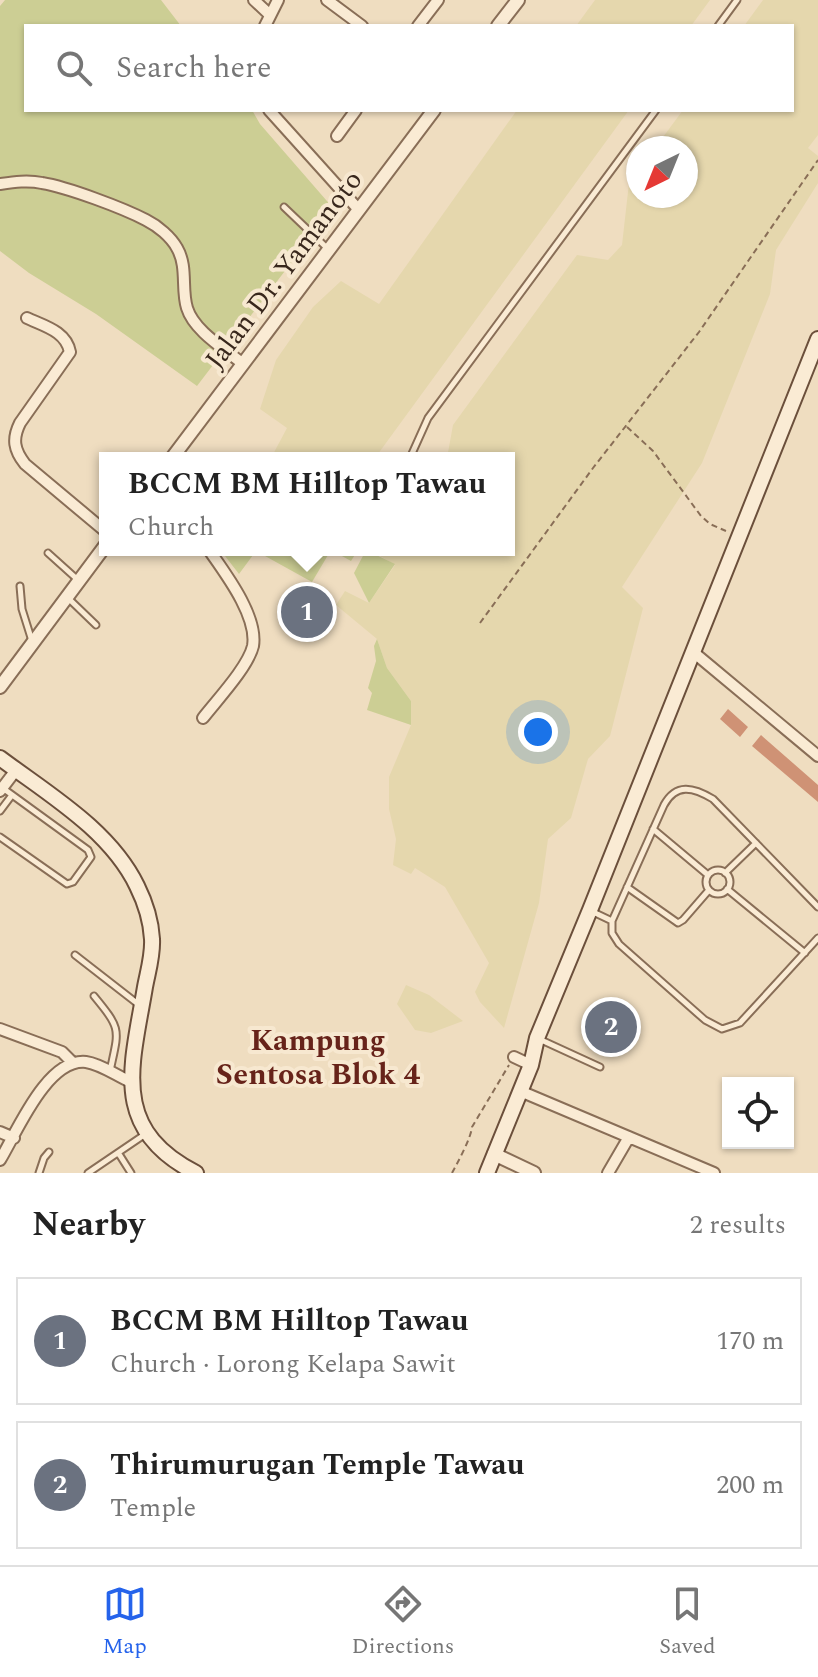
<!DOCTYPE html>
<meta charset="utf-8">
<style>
:root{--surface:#fff;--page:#f6f6f6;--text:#222;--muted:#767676;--line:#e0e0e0;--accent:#2563eb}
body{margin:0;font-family:Spectral,serif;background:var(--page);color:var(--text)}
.controls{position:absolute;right:24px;bottom:24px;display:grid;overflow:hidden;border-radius:0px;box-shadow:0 2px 6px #0004}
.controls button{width:72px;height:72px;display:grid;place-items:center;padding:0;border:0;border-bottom:2px solid var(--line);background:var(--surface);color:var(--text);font:40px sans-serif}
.compass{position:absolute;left:626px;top:136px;width:72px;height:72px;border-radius:50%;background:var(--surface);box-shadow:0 2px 6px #0004;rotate:223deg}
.you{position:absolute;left:538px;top:732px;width:28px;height:28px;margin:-20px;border:6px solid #fff;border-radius:50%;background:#1a73e8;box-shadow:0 0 0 12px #1a73e833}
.badge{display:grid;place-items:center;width:52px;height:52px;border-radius:50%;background:var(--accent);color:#fff;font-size:26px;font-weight:700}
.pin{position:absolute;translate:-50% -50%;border:4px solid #fff;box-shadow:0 2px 8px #0006}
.popup{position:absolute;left:99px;top:452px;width:416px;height:104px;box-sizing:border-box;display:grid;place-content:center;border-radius:0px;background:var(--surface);filter:drop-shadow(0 2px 6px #0005);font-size:26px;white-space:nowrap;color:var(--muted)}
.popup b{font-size:30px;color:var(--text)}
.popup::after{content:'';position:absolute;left:50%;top:100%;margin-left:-16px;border:16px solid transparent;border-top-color:var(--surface)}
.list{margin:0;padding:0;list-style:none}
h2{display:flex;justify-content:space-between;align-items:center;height:104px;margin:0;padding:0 32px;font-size:34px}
h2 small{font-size:26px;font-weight:400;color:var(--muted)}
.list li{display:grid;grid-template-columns:52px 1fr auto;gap:24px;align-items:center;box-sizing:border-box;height:128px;margin:0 16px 16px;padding:0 16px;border:2px solid var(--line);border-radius:0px}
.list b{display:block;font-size:30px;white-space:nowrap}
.list p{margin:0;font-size:26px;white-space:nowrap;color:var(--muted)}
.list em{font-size:26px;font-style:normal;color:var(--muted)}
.icon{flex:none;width:44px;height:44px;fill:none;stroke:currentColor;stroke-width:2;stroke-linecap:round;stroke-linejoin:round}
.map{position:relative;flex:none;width:818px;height:1173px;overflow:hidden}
.search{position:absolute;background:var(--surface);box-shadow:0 2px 6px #0004;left:24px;right:24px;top:24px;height:88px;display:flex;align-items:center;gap:20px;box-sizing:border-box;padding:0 28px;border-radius:0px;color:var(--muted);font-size:30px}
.sheet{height:392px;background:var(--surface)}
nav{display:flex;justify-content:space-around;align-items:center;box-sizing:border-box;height:112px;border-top:2px solid var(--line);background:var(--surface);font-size:22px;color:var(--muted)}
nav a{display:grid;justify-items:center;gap:4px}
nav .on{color:var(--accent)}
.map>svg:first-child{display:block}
.farmland{fill:#e5d7ad}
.green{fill:#ccce94}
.building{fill:#cf9275}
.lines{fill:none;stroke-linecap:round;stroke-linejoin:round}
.service-casing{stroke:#896e57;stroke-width:9}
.minor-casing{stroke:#896e57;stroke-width:14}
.tertiary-casing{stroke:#896e57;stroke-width:16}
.secondary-casing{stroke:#6b4f3b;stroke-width:18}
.path{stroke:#896e57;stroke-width:2;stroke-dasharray:6 4;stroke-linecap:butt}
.service{stroke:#faebd4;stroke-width:5}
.minor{stroke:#faebd4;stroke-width:10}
.tertiary{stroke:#faebd4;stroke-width:12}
.secondary{stroke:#faebd4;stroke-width:14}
.labels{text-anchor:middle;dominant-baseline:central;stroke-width:8;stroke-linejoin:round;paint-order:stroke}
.street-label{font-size:28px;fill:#38271c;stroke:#f7e8d0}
.neighbourhood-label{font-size:30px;font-weight:bold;fill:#67231a;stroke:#f7e8d0}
</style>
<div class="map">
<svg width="818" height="1173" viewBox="0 0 818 1173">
<rect width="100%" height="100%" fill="#efddc0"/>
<path class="farmland" d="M595,0h115l-19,26h-115z
M763,0h55v135l-10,13 10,8v27l-42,67 -6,44 -68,169 -80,124 21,21 -33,128 -22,23 -17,59 -23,21 -9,64 -35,125 -24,-26 -5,-10 14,-29 -44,-76 -30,-19 -4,6 -18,-9 3,-26 -7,-30v-32l22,-52v-24l-24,-33 -10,-29 -41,-34 9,-14 24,12 26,-38 -25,-15h139v-92h-62l6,-33 124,-170 31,5 14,-15 7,-62 9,-11v24h48v-48h-31l28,-38h109v-84h-48z
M517,110h112l-254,348h-104l16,-30 -27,-19 16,-49 37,-53 28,-26 38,23z
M406,985l23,10 34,26 -32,12 -16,-3 -18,-26z"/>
<path class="green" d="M5,0h156l20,26h-155v84h226l8,14 73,84 -136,178 -101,-72 -67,-41 -29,-22v-245z
M230,550h128l-7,11 -20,-11 -19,32 -56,-31 -17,23 -14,-18z
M366,550l29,14 -26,39 -15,-30z
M377,639l10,29 24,33v24l-44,-15 5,-17 -4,-5 8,-27 -2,-15z"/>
<path class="building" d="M728,709l20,18 -8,10 -20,-18z
M761,735l57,50v17l-66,-56z
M600,1002l39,24 -16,26 -39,-25z"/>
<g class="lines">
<g class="service-casing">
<path id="service" d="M718,26l19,-26
M284,207l44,42
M410,458l18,-40 228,-308
M48,553l30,27
M20,586l2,23 10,32
M68,598l28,27
M0,811l12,-16
M653,829l55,46
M0,837l67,47 6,-2 18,-25 -3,-7 -84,-61
M706 882a12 12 0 1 1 24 0a12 12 0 1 1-24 0Z
M725,873l31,-30
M627,887l51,36 5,-3 26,-30
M727,889l78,64
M818,907l-105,-108c-20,-12 -37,-16 -49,6l-52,116v12l7,11 86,76 17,9 18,-6 78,-85
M591,911l21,10
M75,955l63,49
M94,996c28,34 25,33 16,75
M539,1039l61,28
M119,1154l12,19
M39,1173l5,-15 5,-6
M88,1173l59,-40"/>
</g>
<g class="minor-casing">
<path id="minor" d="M254,0l16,15
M327,0l35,26
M265,26l13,-26
M418,26l20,-26
M269,110l90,100
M337,136l19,-26
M0,184c14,-2 28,-4 42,-1 25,4 81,25 104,37 12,6 25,17 31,28 11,19 4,41 10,60 7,23 38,41 56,56
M27,318c17,8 39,13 43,34l-50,71c-8,16 -6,27 5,41l80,67
M692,651l126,105
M203,718c14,-18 45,-51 50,-72 5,-30 -28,-73 -44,-96
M0,791l16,-21
M0,1029l62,23 11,11
M514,1057l17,8
M520,1091l194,82
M0,1132l14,6
M0,1160c17,-28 47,-102 86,-98 15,2 31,14 45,20
M608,1173l21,-36"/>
</g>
<g class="tertiary-casing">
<path id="tertiary" d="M498,26l20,-26
M172,458l262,-348
M0,687l105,-141
M494,1154l40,19"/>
</g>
<g class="secondary-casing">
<path id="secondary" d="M0,758c48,36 110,72 137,128 8,16 14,35 15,53 1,16 -4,32 -7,48 -13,78 -36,142 51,186
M487,1173l44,-108 6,-27 53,-128 228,-571"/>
</g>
<path class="path" d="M627,427l26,24 48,65 9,8 16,7
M480,623l113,-155 106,-136 119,-172
M452,1173c6,-11 19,-35 20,-46l37,-62"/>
<use href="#service" class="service"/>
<use href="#minor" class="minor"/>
<use href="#tertiary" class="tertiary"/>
<use href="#secondary" class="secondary"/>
</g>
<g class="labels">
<g class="street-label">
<text transform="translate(284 270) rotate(-53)">Jalan Dr. Yamanoto</text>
</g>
<g class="neighbourhood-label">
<text x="318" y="1041">Kampung<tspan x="318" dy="34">Sentosa Blok 4</tspan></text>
</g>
</g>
</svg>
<div class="controls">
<button><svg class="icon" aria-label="locate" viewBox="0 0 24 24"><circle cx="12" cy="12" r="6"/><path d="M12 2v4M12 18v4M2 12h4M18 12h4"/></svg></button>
</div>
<svg class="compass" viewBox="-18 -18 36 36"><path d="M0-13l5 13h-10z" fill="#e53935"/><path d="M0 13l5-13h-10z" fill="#767676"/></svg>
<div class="you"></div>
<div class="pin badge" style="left:307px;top:612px;background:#6b7280">1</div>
<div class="popup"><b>BCCM BM Hilltop Tawau</b>Church</div>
<div class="pin badge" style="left:611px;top:1027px;background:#6b7280">2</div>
<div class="search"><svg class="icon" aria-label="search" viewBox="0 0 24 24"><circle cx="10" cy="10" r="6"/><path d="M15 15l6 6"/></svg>Search here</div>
</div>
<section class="sheet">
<h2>Nearby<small>2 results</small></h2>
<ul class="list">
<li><span class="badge" style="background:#6b7280">1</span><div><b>BCCM BM Hilltop Tawau</b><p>Church · Lorong Kelapa Sawit</p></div><em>170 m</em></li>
<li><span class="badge" style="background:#6b7280">2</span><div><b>Thirumurugan Temple Tawau</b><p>Temple</p></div><em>200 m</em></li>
</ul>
</section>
<nav>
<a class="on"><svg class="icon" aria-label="map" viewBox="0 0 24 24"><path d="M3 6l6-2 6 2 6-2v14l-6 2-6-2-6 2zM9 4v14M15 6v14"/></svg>Map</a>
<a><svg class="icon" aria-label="directions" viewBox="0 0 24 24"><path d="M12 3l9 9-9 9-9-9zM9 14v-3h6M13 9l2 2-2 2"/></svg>Directions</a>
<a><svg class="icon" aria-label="saved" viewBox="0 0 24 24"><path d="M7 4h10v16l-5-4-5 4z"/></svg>Saved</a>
</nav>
